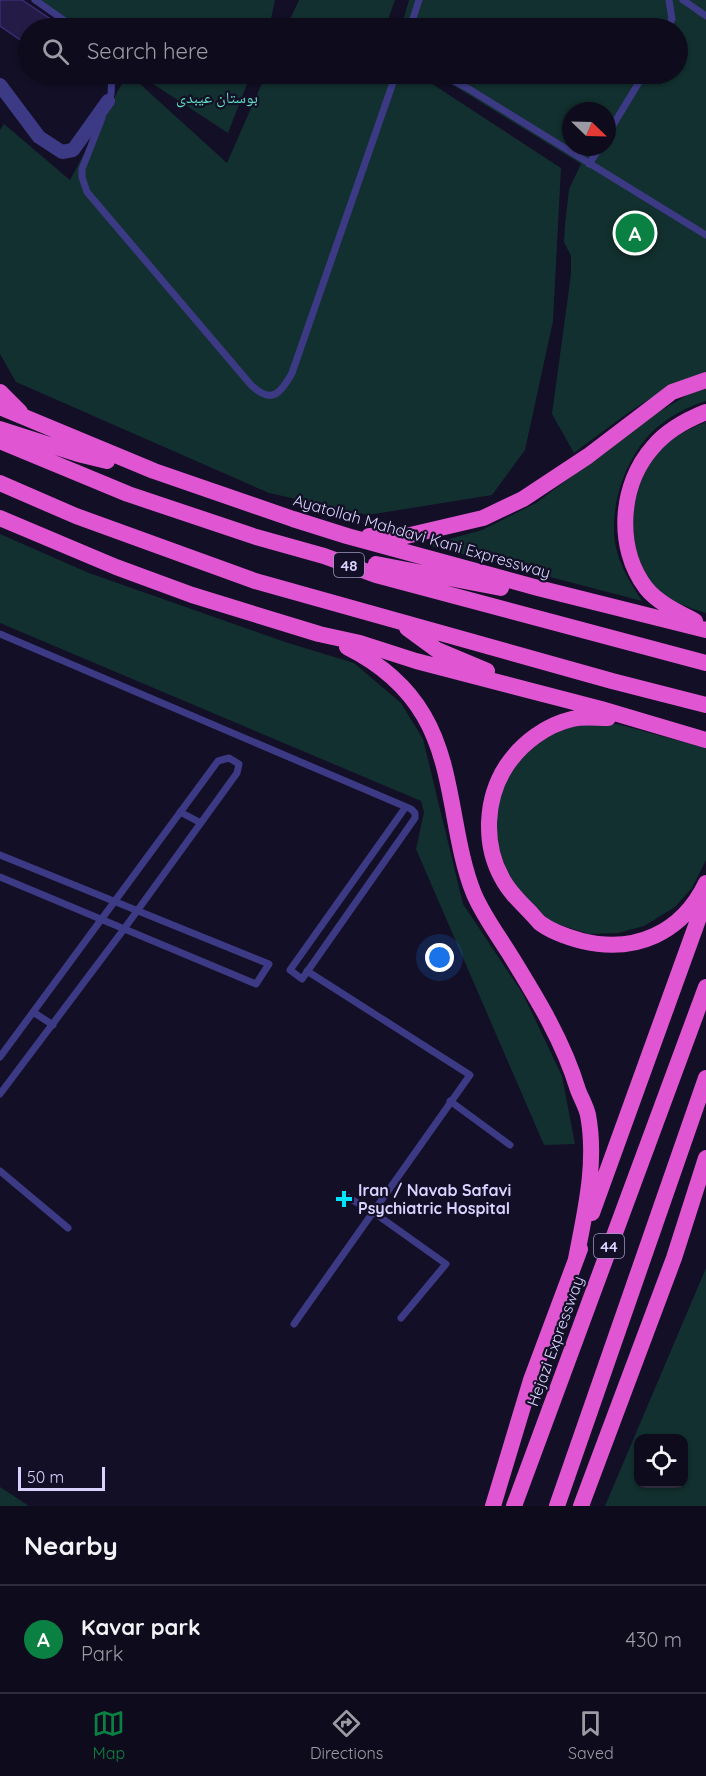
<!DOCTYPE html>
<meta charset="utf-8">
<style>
:root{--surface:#0e0b1c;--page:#171425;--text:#f1f3f6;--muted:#9b9ba3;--line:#2e2b3b;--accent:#0b8043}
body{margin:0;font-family:Quicksand,"Noto Naskh Arabic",sans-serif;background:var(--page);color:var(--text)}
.controls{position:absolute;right:18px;bottom:18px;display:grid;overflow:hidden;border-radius:12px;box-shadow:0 2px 4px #0004}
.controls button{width:54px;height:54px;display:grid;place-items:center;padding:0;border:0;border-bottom:2px solid var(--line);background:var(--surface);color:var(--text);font:30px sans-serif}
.compass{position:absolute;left:562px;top:102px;width:54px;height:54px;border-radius:50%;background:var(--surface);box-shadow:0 2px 4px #0004;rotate:113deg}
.scale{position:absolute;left:18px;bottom:15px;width:87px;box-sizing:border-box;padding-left:6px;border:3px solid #d9d4ff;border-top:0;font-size:16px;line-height:21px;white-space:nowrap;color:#d9d4ff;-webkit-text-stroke:4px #130f26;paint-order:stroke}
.you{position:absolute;left:440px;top:958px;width:21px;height:21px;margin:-15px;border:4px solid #fff;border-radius:50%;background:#1a73e8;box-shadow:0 0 0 9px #1a73e833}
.badge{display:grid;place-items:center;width:39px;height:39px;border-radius:50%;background:var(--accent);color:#fff;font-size:20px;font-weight:700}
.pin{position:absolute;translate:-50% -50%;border:3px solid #fff;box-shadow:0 2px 6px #0006}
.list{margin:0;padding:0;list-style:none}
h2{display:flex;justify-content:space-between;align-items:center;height:78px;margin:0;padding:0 24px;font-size:26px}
h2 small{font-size:20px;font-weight:400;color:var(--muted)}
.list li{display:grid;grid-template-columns:39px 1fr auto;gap:18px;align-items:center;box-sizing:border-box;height:108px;padding:0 24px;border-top:2px solid var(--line)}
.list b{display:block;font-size:22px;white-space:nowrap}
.list p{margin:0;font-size:20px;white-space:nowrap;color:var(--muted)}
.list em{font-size:20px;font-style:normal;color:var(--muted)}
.icon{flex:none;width:33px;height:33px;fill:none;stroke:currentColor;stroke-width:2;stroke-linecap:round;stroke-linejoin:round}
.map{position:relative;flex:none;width:706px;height:1506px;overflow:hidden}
.search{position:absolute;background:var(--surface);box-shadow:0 2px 4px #0004;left:18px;right:18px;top:18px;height:66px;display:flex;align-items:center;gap:15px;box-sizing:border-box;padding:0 21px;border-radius:33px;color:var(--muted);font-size:22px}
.sheet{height:186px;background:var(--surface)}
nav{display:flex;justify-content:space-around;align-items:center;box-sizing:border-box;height:84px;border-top:2px solid var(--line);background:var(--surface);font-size:16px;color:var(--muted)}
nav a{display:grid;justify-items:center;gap:3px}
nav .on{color:var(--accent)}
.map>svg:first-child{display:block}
.green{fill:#12302f;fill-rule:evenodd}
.building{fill:#241b47;stroke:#3b2d73;stroke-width:1.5}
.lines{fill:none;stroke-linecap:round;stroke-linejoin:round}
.service{stroke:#3d3a85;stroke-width:7}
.minor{stroke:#3d3a85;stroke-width:14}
.trunk{stroke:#e055d1;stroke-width:16}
.poi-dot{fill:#00e5ff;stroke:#130f26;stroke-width:2}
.labels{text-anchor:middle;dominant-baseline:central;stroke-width:4.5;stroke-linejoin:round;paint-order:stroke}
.shield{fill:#130f26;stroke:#9e99be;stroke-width:1.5}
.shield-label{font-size:15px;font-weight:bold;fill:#d9d4ff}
.park-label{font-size:16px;fill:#5fe0c0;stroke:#130f26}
.street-label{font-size:16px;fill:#d9d4ff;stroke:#130f26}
.poi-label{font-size:16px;font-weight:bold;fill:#d9d4ff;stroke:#130f26;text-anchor:start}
</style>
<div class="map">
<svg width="706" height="1506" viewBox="0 0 706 1506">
<rect width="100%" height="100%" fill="#130f26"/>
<path class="green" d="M37,0h238l-6,28h-193z
M299,0h96l-10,28h-99z
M409,0h297v372c-50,16 -91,51 -132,81l-22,-39 19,-140v-18l-7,-14 1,-17 4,-36 12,-25 -146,-90h243v-46h-277zM571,111h36v36h-36z
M127,74h2l98,89 39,-89h151l144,94 -8,153 -28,129 -33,45 -124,20 -99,-22 -253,-111 -16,-28v-224l4,-6 66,56z
M138,74h113l-23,59z
M706,387v14c-20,6 -41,18 -55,32 -27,28 -43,77 -35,115 5,20 15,36 26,53l-215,-56 55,-15 54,-27 119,-89 36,-21z
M706,422v191c-21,-7 -41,-12 -55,-30 -26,-33 -21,-83 -3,-118 10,-19 38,-36 58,-43z
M0,534l89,39 196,69 69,21 47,40 22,36 40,165 60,90 39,82 13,68 -31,1 -128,-296 8,-37 -3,-11 -421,-178z
M590,721l27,3 89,24v112l-14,28 -17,19 -31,19 -26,7 -29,1 -32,-10 -7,-3 -39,-36 -19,-59 14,-52 38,-40z
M706,1268v238h-101zM638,1438h46v46h-46z
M0,1487l29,19h-29z"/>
<path class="building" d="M0,0h22l42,28h-36v17l-28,-19z"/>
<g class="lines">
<path class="service" d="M35,0l40,28
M683,0l23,16
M410,28l9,-28
M667,28l5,-9 -3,-19
M440,74l29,15 237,146
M108,102l3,-8 1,-20
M102,118l-20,51v8l5,15 164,193c21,20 30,8 41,-12l104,-299
M607,135l37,-61
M589,164l11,-17
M0,634l411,175 4,4v5l-113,161 -12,-9 115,-162
M180,812l21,11
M0,855l269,109 -13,20 -256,-107
M33,1012l20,13
M0,1057l218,-296 11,-3 10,6 -2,9 -113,156 -124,165
M450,1101l60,44
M0,1171l68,57
M344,1195l29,17 73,52 -45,54
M294,1324l176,-249 -163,-104"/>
<path class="minor" d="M0,85l39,52 23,15 11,-2 35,-49"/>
<path class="trunk" d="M0,392l20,20
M0,407l154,64 139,48 54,17 191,52 168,42
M0,429l78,25 29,7
M0,441l128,53 128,43 68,19 52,19 330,88
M0,483l76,33 179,65 357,100 94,24
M0,518l116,49 76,28 127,39 41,9 56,18 185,48 105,31
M369,536h37l77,-18 40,-19 65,-43 84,-64 34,-12
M376,564l125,24
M695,621c-17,-9 -37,-18 -49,-33 -31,-41 -26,-104 7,-141 14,-17 33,-27 53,-35
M407,628l30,22 50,21
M347,647c32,16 59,38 77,69 31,53 27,121 50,178 9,21 23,40 35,59 27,44 54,87 69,137 3,8 8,16 10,25 9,48 -3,97 -12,144
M608,718c-12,0 -24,-2 -36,1 -26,6 -50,24 -65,46 -22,33 -24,79 -5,113 6,12 16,22 26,32 4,4 8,9 12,13 12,9 27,14 42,18 53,13 100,-8 124,-58
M592,1213l114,-315
M493,1506l38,-126 49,-131
M514,1506l192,-519
M557,1506l149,-428
M581,1506l93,-248 32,-100"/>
</g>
<path class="poi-dot" d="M341 1190h6v6h6v6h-6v6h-6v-6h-6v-6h6z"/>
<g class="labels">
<g class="shield">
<rect x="334" y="553" width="30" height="24" rx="4.5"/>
<rect x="594" y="1234" width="30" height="24" rx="4.5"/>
</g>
<g class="shield-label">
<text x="349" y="565">48</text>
<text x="609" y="1246">44</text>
</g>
<g class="park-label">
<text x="217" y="97">بوستان عیبدی</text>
</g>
<g class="street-label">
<text transform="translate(422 536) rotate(16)">Ayatollah Mahdavi Kani Expressway</text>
<text transform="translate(555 1341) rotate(-70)">Hejazi Expressway</text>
</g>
<g class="poi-label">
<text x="358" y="1190">Iran / Navab Safavi<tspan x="358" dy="18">Psychiatric Hospital</tspan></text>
</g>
</g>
</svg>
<div class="controls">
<button><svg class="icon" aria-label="locate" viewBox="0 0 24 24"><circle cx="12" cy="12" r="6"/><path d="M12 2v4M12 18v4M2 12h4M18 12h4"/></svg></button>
</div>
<svg class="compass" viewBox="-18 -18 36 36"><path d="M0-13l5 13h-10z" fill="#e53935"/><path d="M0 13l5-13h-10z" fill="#9b9ba3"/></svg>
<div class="scale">50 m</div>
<div class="you"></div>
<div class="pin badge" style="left:635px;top:233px">A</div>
<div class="search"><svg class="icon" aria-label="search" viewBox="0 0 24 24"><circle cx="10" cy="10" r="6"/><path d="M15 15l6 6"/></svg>Search here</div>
</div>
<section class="sheet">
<h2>Nearby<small></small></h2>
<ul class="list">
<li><span class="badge">A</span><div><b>Kavar park</b><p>Park</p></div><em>430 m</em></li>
</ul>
</section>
<nav>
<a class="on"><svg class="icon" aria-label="map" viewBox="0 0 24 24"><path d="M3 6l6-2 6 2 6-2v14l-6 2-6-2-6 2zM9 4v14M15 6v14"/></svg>Map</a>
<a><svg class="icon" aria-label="directions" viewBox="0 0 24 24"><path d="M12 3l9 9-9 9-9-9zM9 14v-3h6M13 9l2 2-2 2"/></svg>Directions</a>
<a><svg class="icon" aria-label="saved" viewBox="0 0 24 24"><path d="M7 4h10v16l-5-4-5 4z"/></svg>Saved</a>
</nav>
